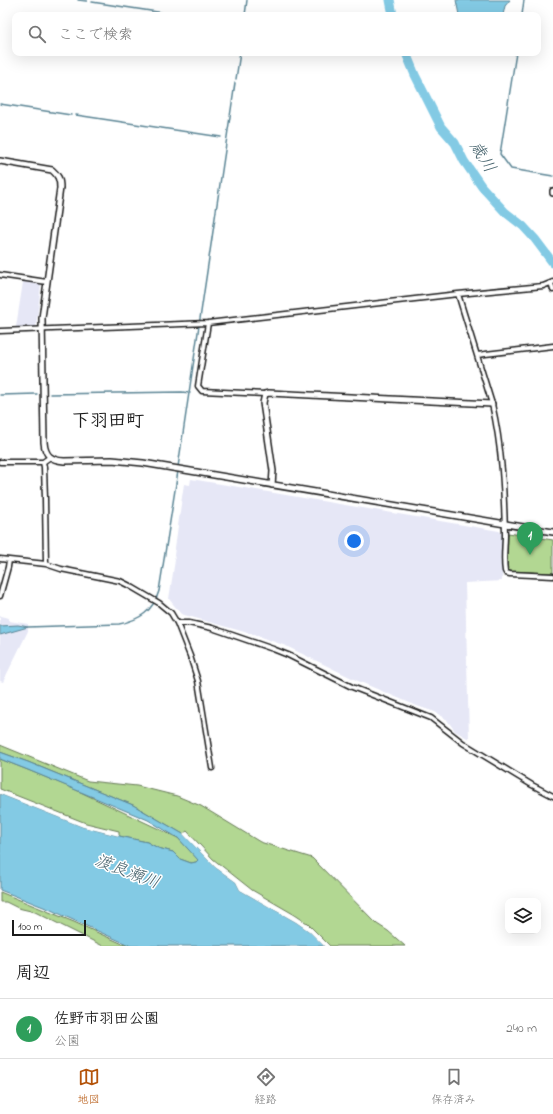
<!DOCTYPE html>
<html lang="ja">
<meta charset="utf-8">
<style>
:root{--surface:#fff;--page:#f2f2f2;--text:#222;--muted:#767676;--line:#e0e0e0;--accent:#b45309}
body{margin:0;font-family:"Indie Flower","Klee One",sans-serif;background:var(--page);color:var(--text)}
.controls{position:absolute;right:12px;bottom:12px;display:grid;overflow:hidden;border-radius:8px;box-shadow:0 4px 16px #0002}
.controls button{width:36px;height:36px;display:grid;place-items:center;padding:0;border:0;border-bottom:1px solid var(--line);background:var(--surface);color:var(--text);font:20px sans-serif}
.scale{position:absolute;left:12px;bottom:10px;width:74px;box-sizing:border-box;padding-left:4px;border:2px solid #1c1c1c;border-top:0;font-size:11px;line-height:14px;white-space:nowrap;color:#1c1c1c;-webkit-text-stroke:3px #fff;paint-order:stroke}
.you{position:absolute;left:354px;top:541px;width:14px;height:14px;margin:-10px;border:3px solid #fff;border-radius:50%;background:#1a73e8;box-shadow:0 0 0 6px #1a73e833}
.badge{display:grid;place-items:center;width:26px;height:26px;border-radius:50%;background:var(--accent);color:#fff;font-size:13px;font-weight:700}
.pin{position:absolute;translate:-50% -33px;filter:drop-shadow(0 1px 2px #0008)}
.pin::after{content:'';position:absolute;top:21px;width:14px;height:12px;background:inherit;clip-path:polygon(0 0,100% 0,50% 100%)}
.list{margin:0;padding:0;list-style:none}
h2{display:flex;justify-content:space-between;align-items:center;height:52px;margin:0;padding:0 16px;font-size:17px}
h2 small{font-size:13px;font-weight:400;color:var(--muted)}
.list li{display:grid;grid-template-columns:26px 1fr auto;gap:12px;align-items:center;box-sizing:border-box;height:60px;padding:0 16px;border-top:1px solid var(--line)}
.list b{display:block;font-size:15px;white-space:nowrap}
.list p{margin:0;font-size:13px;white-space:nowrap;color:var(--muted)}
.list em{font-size:13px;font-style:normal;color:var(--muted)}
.icon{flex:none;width:22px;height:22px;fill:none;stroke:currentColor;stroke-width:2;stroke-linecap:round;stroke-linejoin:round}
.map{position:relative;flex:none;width:553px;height:946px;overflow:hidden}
.search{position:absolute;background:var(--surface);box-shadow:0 4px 16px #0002;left:12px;right:12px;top:12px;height:44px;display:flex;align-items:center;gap:10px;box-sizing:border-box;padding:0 14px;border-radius:8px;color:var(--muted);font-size:15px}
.sheet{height:112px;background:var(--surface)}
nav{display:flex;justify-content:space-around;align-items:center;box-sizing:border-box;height:56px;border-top:1px solid var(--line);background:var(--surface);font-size:11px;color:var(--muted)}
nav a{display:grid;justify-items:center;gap:2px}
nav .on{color:var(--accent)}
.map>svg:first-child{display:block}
.built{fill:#e6e7f6}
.green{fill:#b2d792;stroke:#677a57}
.water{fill:#83cae4;stroke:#5a8494}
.pier{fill:#fff}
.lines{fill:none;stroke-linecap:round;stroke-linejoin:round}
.stream{stroke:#5a8494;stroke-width:1.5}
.river{stroke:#83cae4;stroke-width:9}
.minor-casing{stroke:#1c1c1c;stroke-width:7}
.tertiary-casing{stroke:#1c1c1c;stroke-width:8}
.minor{stroke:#fff;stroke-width:4}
.tertiary{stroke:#fff;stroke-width:5}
.labels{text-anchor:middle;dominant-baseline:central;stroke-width:3;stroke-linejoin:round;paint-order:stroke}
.water-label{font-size:17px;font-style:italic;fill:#45626c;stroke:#fff}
.quarter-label{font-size:18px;font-weight:bold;fill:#1c1c1c;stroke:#fff}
</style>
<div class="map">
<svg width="553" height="946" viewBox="0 0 553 946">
<rect width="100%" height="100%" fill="#fff"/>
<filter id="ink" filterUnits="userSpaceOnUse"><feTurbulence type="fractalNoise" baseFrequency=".025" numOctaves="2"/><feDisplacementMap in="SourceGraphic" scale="8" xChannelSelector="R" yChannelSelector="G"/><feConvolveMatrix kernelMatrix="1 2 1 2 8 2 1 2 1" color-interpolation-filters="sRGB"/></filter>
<g filter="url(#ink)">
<path class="built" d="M23,282l18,2 -5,43h-20z
M191,479l308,52 3,2v48l-37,2 4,156 -14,-8 -8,-11 -12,-8 -18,-6 -59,-25 -72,-35 -31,-11 -74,-21 -12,-15 6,-39 -1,-5 8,-58 2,-13 6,1z
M0,616l9,2v3l19,3v7l-25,51 -3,-1z"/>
<path class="green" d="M508,533l45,7v33l-43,-2 -3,-2z
M0,745l88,36 49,5 40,10 24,10 59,36 52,16 65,66 11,7 17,15h-75l-23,-23 -12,-8 -43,-25 -39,-31 -26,-28 -4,3 -50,-29 -105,-43 -28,-10z
M0,759l28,11 46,19 104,49 21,22 -3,2 -5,1 -11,-4 -7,-7 -15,-4 -11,-6 -28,-6v-5l-33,-8 -86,-34z
M0,892l74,30 51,23 1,-2 5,3h-28l-68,-34 -17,-4 -12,-6h-6z"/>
<path class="water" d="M456,0h54l-5,6 -2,9h-44z
M18,625l10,2 -28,8v-9z
M0,752l28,10 105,43 50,29 32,33 21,15 4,8 56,32 13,9 15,15h-193l-80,-36 -51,-20v-96l83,33 32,8 32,7 11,6 15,4 7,7 11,4 5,-1 2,-2 -20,-22 -30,-18 -120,-50 -28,-11z"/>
<path class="pier" d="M0,792l84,33 35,9v2l-36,-9 -83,-33z
M185,832l31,34 21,15 4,7 56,32 13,10 16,16h-2l-15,-15 -13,-9 -56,-32 -4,-8 -21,-15 -32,-33z"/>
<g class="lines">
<path class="stream" d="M78,0l9,1
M92,2l85,13
M245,15l2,-15
M522,15l2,-15
M516,53l-16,101 11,15 42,7
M236,79l4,-26
M0,104l71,11
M76,115l145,22
M50,394l132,-2 8,1
M0,395l37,-1
M178,467l57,-384
M28,627l91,-3c21,-4 34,-13 40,-33l19,-120"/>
<path class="river" d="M390,0l3,15
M406,53l9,22 26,52 14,16 9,18 18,26 23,25 18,14 12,13 18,24"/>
<g class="minor-casing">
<path id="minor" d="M0,275l47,7
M551,283l2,7
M458,294l85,-8 10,-4
M208,323l-10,63 4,5 63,3
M0,331l208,-8 250,-29 34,110c10,43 12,87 13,130 0,12 -2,25 0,37l1,2 4,1 43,2
M477,355l76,-9
M0,462h43l7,-5
M43,462l1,5 1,32 1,65
M0,559l46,5 15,5 59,12 10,5 29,17 12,10 6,10 13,33 8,25 14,87
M0,596l8,-29 1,-7
M177,623h12l23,5 61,21 15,6 64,32 79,31 32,25 69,42 21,11"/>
</g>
<g class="tertiary-casing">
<path id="tertiary" d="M0,161l52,9c6,5 8,9 8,18l-18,130 2,124c1,14 7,18 20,19l48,-1 31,3 410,69
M553,193v-2
M272,485l1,-14 -10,-68 2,-9 4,-1 223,11"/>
</g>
<use href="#minor" class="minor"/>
<use href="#tertiary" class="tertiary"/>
</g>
</g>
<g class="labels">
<g class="water-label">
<text transform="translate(482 157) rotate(59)">歳川</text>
<text transform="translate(127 872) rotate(21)">渡良瀬川</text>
</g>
<g class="quarter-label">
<text x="108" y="422">下羽田町</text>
</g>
</g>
</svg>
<div class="controls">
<button><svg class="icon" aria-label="layers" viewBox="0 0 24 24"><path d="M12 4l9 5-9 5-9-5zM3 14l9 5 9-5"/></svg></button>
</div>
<div class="scale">100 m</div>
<div class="you"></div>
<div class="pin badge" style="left:530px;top:555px;background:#2e9e5b">1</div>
<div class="search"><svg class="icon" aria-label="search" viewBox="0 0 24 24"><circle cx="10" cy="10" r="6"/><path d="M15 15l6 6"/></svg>ここで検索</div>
</div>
<section class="sheet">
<h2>周辺<small></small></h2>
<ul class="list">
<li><span class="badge" style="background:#2e9e5b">1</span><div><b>佐野市羽田公園</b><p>公園</p></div><em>240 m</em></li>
</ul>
</section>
<nav>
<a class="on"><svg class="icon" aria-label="map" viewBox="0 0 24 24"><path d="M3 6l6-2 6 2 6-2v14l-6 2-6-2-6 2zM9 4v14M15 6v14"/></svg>地図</a>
<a><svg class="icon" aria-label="directions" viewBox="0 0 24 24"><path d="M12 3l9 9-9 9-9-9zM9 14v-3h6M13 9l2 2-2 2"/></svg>経路</a>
<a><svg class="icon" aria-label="saved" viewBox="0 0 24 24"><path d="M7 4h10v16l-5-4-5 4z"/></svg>保存済み</a>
</nav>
